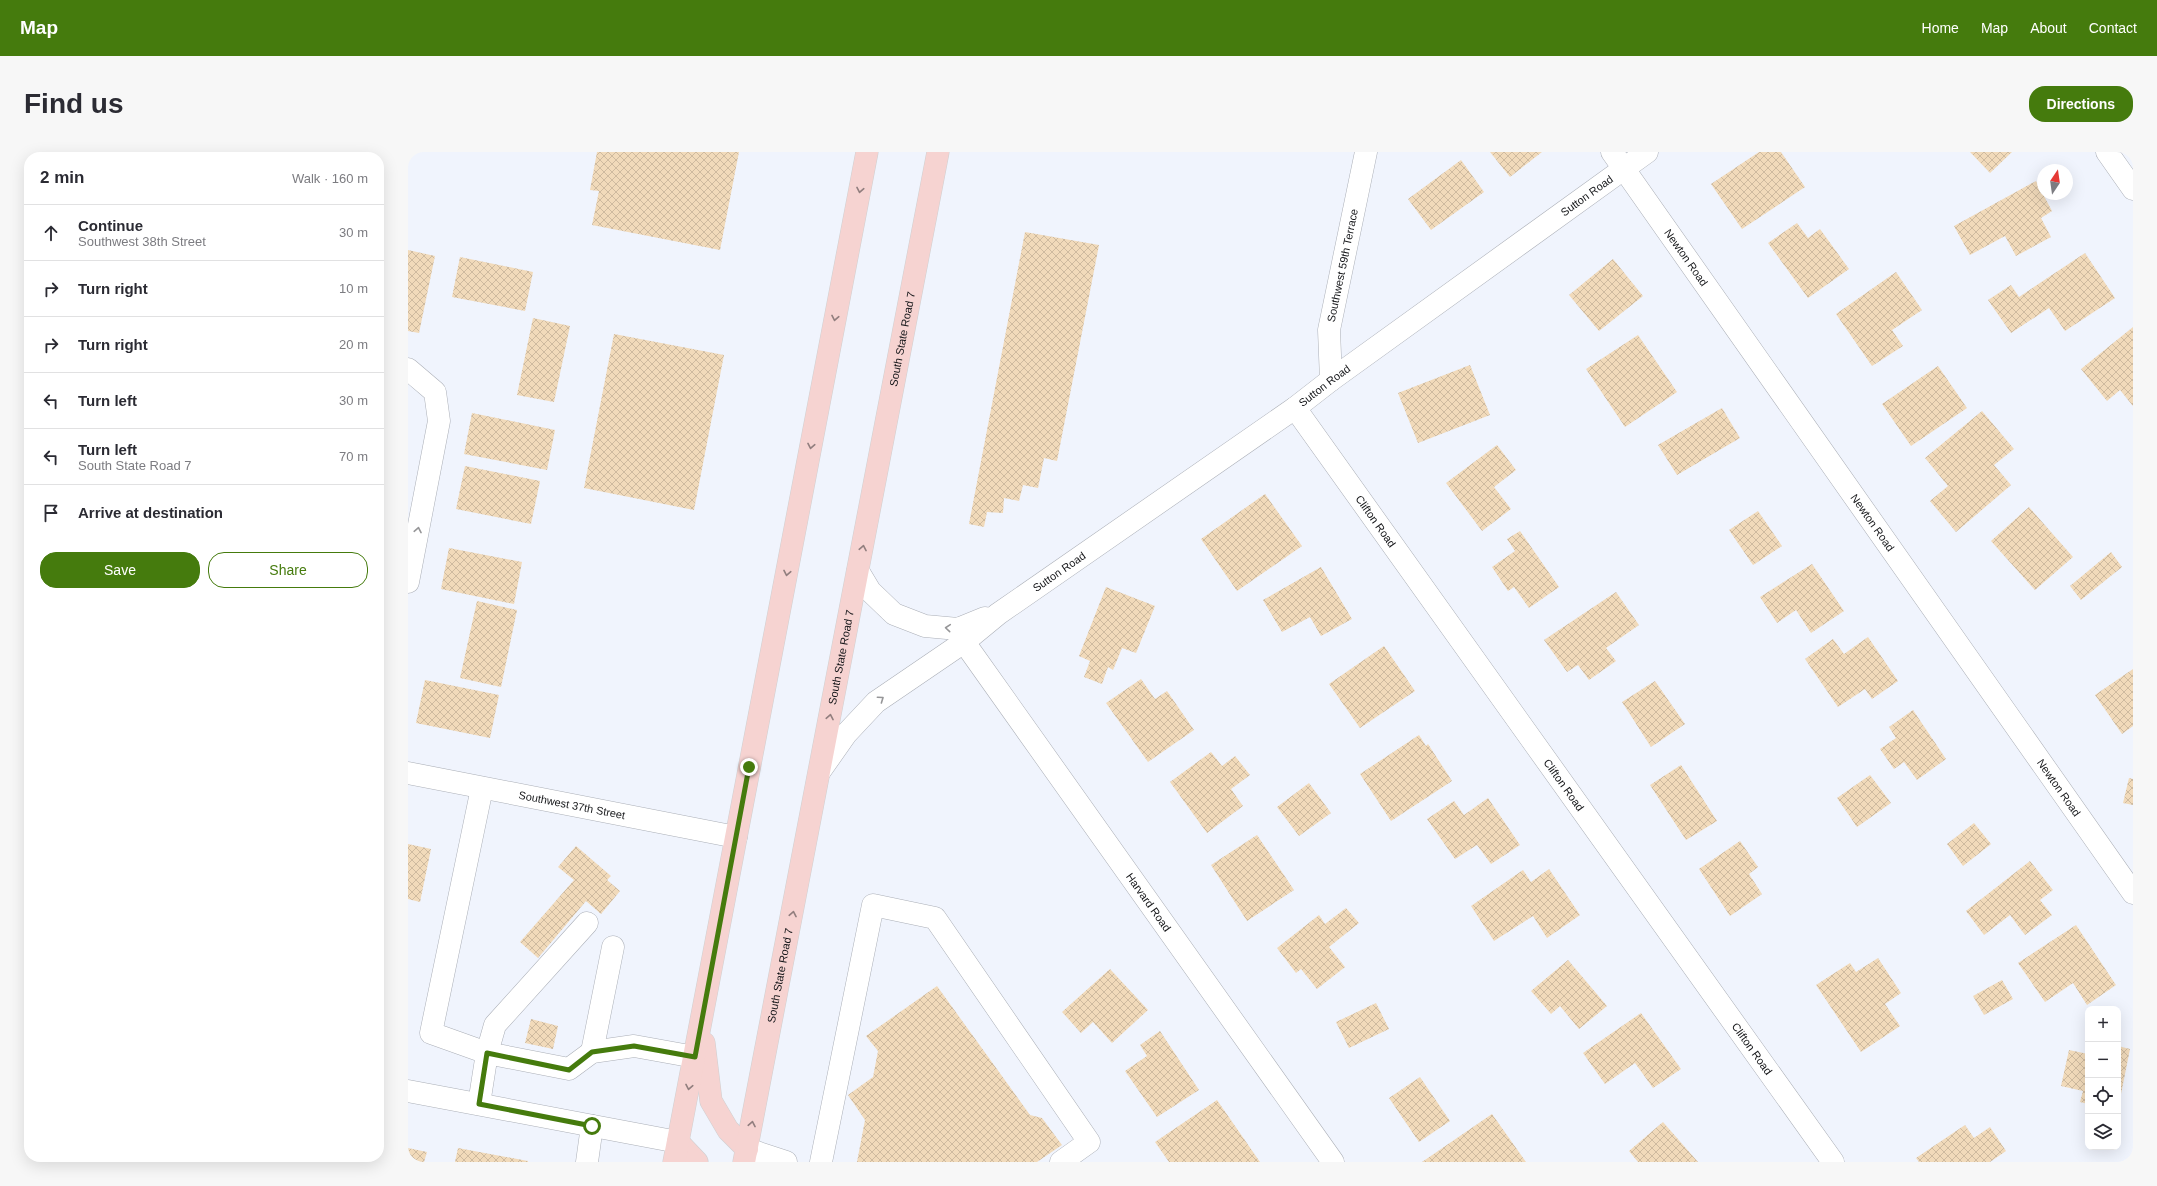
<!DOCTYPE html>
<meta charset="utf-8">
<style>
:root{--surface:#fff;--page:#f7f7f7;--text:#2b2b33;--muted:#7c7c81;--line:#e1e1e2;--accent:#457b0d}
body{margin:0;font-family:Arial,sans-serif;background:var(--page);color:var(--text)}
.controls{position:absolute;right:12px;bottom:12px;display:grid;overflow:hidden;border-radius:8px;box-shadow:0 4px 16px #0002}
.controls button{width:36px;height:36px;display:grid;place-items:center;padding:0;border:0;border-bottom:1px solid var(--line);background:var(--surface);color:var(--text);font:20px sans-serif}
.compass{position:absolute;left:1629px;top:12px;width:36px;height:36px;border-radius:50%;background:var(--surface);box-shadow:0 4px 16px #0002;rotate:13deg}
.stop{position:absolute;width:12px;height:12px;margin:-9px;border:3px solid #457b0d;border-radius:50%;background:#fff}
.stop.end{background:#457b0d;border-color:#fff;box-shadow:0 1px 4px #0008}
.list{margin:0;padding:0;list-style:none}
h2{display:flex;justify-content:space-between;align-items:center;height:52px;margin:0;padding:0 16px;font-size:17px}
h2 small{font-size:13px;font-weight:400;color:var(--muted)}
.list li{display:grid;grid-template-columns:26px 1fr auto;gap:12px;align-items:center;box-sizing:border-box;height:56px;padding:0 16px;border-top:1px solid var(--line)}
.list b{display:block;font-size:15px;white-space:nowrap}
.list p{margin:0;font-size:13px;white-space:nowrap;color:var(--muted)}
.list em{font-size:13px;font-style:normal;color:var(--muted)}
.actions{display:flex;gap:8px;padding:12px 16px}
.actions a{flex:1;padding:9px 0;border:1px solid var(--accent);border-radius:16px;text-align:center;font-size:14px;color:var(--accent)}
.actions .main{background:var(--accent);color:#fff}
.icon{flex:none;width:22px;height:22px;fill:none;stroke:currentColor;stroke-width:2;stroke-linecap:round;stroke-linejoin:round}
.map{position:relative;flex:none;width:1725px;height:1010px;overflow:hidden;border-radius:16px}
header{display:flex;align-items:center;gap:24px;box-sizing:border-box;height:56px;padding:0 20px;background:var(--accent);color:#fff}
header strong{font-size:19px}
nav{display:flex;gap:22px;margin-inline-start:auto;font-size:14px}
.intro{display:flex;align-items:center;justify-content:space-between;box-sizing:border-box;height:96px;padding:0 24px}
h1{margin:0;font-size:28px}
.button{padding:10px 18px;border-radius:16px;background:var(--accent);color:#fff;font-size:14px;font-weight:700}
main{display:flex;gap:24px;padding:0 24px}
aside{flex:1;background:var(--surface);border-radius:16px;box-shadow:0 4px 16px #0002}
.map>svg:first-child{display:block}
.building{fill:url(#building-cross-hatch)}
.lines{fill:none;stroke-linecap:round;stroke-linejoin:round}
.minor-casing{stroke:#abafb7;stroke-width:23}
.major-casing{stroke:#d0d0d1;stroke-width:23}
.minor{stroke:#fff;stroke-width:22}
.major{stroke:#f6d3d1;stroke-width:22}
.oneway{stroke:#917e7e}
.oneway2{stroke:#969698}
.route{stroke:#457b0d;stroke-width:5}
.labels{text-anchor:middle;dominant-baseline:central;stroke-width:3;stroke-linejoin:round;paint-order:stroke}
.street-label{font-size:11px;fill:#151619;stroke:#f0f4fd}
</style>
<header>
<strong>Map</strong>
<nav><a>Home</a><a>Map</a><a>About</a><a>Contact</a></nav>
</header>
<div class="intro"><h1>Find us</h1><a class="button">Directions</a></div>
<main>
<aside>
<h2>2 min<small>Walk · 160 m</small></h2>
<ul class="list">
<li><svg class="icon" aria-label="ahead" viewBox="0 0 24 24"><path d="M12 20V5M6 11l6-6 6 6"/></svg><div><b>Continue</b><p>Southwest 38th Street</p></div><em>30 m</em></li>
<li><svg class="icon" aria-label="right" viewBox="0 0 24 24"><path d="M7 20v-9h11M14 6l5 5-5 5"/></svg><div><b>Turn right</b></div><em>10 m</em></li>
<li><svg class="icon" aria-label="right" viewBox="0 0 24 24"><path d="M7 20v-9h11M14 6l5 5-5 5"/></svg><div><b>Turn right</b></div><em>20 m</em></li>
<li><svg class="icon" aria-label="left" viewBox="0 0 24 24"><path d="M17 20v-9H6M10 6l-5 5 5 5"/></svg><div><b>Turn left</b></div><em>30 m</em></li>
<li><svg class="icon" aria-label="left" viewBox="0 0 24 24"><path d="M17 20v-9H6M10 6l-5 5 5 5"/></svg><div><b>Turn left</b><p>South State Road 7</p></div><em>70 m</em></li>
<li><svg class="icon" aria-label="arrive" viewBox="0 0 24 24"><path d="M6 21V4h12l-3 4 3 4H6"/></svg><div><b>Arrive at destination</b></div></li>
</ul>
<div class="actions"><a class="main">Save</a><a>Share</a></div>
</aside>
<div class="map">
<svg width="1725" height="1010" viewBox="0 0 1725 1010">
<defs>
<pattern id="building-cross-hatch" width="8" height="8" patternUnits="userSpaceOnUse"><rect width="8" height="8" fill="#f1daba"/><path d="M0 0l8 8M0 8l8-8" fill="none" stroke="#ceba9f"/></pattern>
</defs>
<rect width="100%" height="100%" fill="#f0f4fd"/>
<path class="building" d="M189,0h142l-19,98 -128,-25 7,-34 -9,-1z
M1082,0h52l-32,25z
M1351,0h22l24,35 -63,42 -31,-45z
M1562,0h42l-22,21z
M1053,8l23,32 -53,38 -23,-31z
M1628,29l16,30 -11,7 10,19 -35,19 -11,-20 -35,19 -16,-29z
M1389,71l11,15 12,-9 29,40 -41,29 -40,-55z
M617,80l74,13 -42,216 -13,-3 -6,30 -15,-3 -4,16 -15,-3 -1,15 -16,-1 -3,15 -15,-3z
M0,98l27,6 -16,77 -11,-2z
M1677,101l30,45 -50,33 -16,-23 -38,25 -23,-33 23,-15 8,12z
M52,105l73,15 -8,39 -73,-14z
M1205,107l30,37 -44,35 -30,-36z
M1488,120l26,38 -30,20 11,16 -31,20 -36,-52z
M125,166l37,8 -16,76 -37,-7z
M1725,175v79l-13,-16 -13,11 -26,-32z
M206,182l110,21 -30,155 -110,-22z
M1230,183l39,57 -52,35 -39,-58z
M1062,213l20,50 -72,28 -20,-50z
M1530,214l29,42 -56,38 -29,-42z
M1314,256l18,30 -63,37 -19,-30z
M1574,259l32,38 -20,16 17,20 -55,47 -26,-31 18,-15 -23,-28z
M64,261l83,17 -8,40 -83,-16z
M1089,293l19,25 -22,17 17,22 -29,22 -36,-48z
M57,314l75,15 -9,43 -75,-15z
M857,342l37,52 -65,45 -36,-52z
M1621,355l44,50 -38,33 -44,-49z
M1350,359l24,35 -29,19 -24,-35z
M1112,379l39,56 -30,21 -15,-21 -6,4 -16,-24 23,-16 -8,-12z
M41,396l73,14 -8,42 -73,-15z
M1703,400l11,15 -41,33 -11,-14z
M1404,412l32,47 -33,22 -15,-23 -19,13 -17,-26z
M913,415l31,52 -31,17 -11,-19 -28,15 -19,-32z
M698,435l49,19 -19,47 -14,-5 -9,22 -5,-3 -6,17 -18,-7 6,-16 -11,-5z
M1208,440l23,33 -33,23 10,13 -27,19 -11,-15 -11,7 -23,-32z
M69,449l40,9 -16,77 -41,-9z
M1460,485l30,44 -26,18 -7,-10 -27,18 -33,-48 28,-20 11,15z
M976,494l31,45 -55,37 -31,-44z
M1725,517v57l-11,8 -27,-39z
M733,527l14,20 12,-8 27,39 -46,32 -42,-59z
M17,528l74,15 -9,43 -74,-15z
M1247,529l30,43 -34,23 -29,-45z
M1505,558l33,49 -29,21 -13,-18 -10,7 -14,-20 16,-11 -7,-11z
M1011,583l7,11 2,-2 24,37 -61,40 -31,-47z
M803,600l11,14 13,-10 15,19 -19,14 12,17 -36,27 -37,-51z
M1273,613l36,56 -31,19 -36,-55z
M1462,623l21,28 -34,24 -20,-29z
M1721,626l4,1v26l-10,-2z
M901,631l22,30 -32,23 -22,-29z
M1080,646l32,47 -29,19 -14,-19 -22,14 -28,-40 27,-18 10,14z
M1566,671l17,21 -28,22 -16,-22z
M849,683l37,55 -47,31 -36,-56z
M1332,689l18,26 -9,7 13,20 -32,22 -31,-47z
M0,692l23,5 -11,53 -12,-3z
M168,694l35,30 -4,4 13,11 -19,23 -15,-13 -48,57 -18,-16 54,-62 -16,-13z
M1622,709l23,29 -13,10 12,15 -27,20 -15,-20 -26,20 -18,-24z
M1141,717l31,46 -33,23 -14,-22 -39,25 -23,-35 52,-36 8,12z
M938,756l13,15 -30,24 16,20 -28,22 -16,-20 -5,4 -19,-25 42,-33 6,9z
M1668,773l40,60 -29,20 -14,-22 -28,19 -27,-39z
M1470,806l23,35 -16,11 15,22 -39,26 -45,-67 34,-22 6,9z
M1160,808l39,46 -28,23 -19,-23 -9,8 -20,-23z
M702,817l38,41 -36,33 -19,-21 -12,11 -19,-21z
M1594,828l11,19 -29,16 -11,-19z
M529,834l93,129 12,3 20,27 -25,17h-180l8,-42 -17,-25 25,-18 5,-26 -12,-15z
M968,851l13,26 -40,19 -13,-26z
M1233,861l40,56 -28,19 -18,-25 -30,21 -22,-31z
M123,867l27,7 -5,23 -28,-6z
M752,879l39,59 -42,27 -32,-46 22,-15 -7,-11z
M1710,894l12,3 -11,55h-1z
M1661,898l19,4v50l-8,-2 3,-11 -22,-5z
M1012,925l30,44 -31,21 -30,-44z
M809,948l43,62h-91l-14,-20z
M1084,962l34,48h-104z
M1255,970l35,40h-60l-9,-11z
M1557,973l9,13 16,-11 16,24 -16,11h-71l-3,-4z
M0,996l19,4 -3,10h-16z
M50,996l70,13v1h-73z"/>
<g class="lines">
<g class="minor-casing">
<g id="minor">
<path id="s1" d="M1204,0l521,741"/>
<path d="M1699,0l26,37"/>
<path d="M0,217l27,23 4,29 -31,161"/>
<path id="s2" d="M923,228l-2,-50 37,-178"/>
<path id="s3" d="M887,256l538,754"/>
<path d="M450,419l12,20 24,23 31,12 33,3 27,-11"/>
<path id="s4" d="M556,490l369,520"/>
<path id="s5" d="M412,619l26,-37 30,-32 88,-60 34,-28 297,-206 36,-28 316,-228"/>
<path id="s6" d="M0,621l328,64"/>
<path d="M179,771l-92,102 -8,28 82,16 23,-17 42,-6 61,11"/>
<path d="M184,900l21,-105"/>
<path d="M0,939l270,51"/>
<path d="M71,952l8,-51 -56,-20 51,-245"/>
<path d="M339,997l39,13"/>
<path d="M179,1010l5,-36"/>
<path d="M413,1010l52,-257 62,13 154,224 -28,20"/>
</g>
</g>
<g class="major-casing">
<g id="major">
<path d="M296,891l7,58 17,29 19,19"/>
<path d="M270,990l19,20"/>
<path d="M266,1010l193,-1010"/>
<path id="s7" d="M336,1010l194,-1010"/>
</g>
</g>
<use href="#minor" class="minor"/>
<use href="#major" class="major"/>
</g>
<defs><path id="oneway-chevron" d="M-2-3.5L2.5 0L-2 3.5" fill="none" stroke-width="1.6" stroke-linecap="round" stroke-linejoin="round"/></defs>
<g class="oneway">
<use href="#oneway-chevron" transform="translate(452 38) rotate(101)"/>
<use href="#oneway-chevron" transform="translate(427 166) rotate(101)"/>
<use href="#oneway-chevron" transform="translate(403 294) rotate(101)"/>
<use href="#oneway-chevron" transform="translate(455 396) rotate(-79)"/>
<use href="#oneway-chevron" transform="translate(379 421) rotate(101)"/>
<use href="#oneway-chevron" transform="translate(422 565) rotate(-79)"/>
<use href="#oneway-chevron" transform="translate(385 762) rotate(-79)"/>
<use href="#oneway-chevron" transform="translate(281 935) rotate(101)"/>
<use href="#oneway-chevron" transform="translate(344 972) rotate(-79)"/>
</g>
<g class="oneway2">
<use href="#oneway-chevron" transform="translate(10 378) rotate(-79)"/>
<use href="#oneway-chevron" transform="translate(540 476) rotate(-175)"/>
<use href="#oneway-chevron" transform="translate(473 547) rotate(-35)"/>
</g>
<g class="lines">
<path class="route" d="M184,974l-113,-22 8,-51 82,17 23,-18 42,-6 61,11 54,-290"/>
</g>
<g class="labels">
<g class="street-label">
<text stroke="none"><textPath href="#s5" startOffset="962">Sutton Road</textPath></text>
<text stroke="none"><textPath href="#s1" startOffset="129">Newton Road</textPath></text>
<text stroke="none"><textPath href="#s2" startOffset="116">Southwest 59th Terrace</textPath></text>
<text stroke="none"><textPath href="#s7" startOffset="838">South State Road 7</textPath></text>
<text stroke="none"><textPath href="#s5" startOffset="638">Sutton Road</textPath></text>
<text stroke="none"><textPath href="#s3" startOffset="139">Clifton Road</textPath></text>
<text stroke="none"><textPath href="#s1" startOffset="453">Newton Road</textPath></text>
<text stroke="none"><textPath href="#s5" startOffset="314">Sutton Road</textPath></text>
<text stroke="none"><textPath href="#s7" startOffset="514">South State Road 7</textPath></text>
<text stroke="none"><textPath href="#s3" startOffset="463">Clifton Road</textPath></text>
<text stroke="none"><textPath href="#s1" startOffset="777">Newton Road</textPath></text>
<text stroke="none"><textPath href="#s6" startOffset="167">Southwest 37th Street</textPath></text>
<text stroke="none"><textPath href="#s4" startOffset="319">Harvard Road</textPath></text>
<text stroke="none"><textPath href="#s7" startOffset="190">South State Road 7</textPath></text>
<text stroke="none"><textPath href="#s3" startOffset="787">Clifton Road</textPath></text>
</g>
</g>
</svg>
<div class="controls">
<button>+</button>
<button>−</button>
<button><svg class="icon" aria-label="locate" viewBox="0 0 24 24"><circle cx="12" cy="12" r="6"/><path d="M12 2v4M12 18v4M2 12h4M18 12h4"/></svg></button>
<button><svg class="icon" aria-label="layers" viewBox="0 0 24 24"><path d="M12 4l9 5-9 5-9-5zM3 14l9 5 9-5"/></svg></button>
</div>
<svg class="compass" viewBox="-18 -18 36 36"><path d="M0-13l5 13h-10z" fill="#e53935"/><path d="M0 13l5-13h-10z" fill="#7c7c81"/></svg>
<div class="stop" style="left:184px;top:974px"></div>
<div class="stop end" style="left:341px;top:615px"></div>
</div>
</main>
